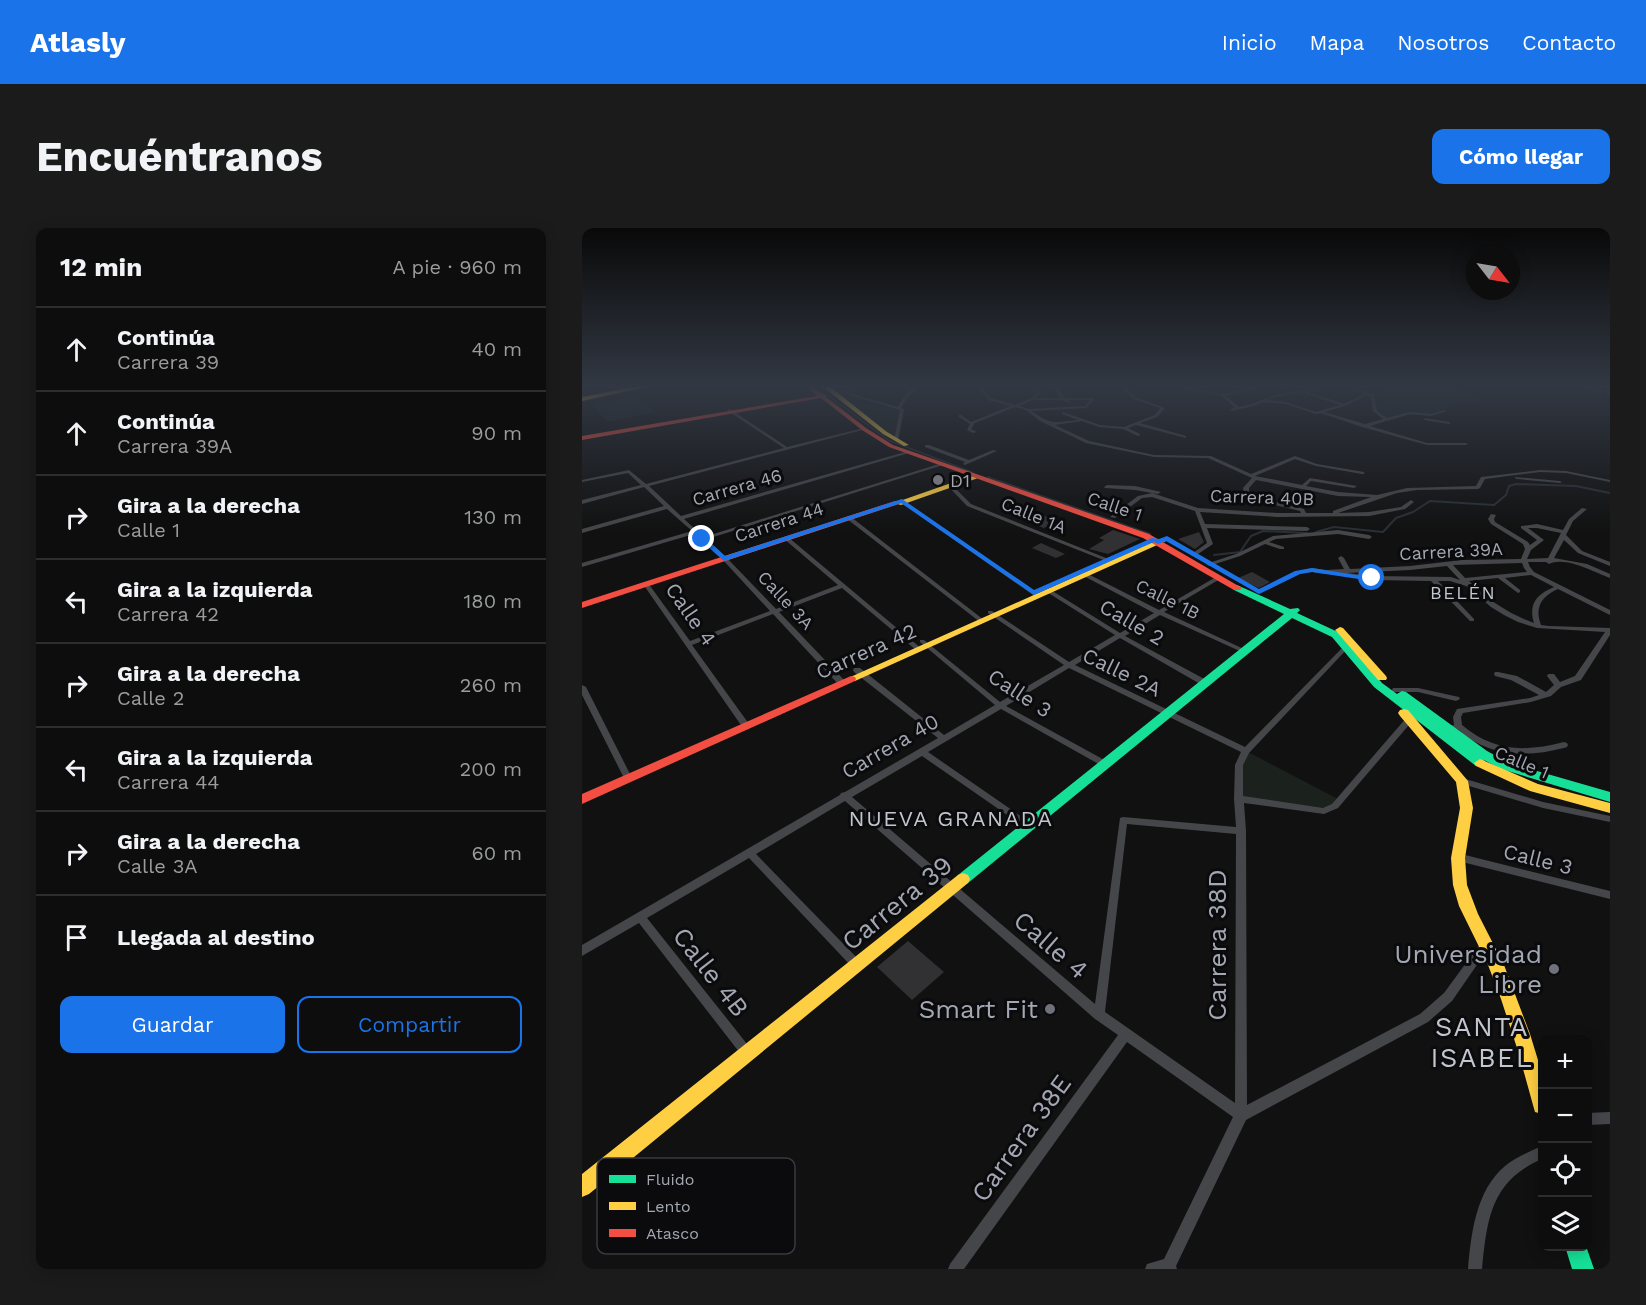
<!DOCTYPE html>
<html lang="es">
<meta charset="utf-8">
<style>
:root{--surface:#0d0d0d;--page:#1b1b1b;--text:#f1f3f6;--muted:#9a9c9d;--line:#2d2d2e;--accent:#1a73e8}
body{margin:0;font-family:"Work Sans",sans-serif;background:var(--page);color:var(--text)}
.controls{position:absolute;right:18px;bottom:18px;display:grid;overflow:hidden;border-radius:12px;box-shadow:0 3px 15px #0003}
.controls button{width:54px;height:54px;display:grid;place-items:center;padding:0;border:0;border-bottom:2px solid var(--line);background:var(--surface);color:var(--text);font:30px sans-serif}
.compass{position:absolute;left:884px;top:18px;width:54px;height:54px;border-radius:50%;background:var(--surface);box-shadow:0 3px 15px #0003;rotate:121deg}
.stop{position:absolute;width:18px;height:18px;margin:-14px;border:4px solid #1a73e8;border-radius:50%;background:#fff}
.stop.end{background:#1a73e8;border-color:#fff;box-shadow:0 2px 6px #0008}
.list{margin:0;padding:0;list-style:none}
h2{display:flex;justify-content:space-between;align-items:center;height:78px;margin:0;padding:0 24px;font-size:26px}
h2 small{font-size:20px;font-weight:400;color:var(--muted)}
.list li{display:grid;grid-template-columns:39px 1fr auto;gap:18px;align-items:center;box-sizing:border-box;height:84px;padding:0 24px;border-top:2px solid var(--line)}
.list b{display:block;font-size:22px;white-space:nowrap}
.list p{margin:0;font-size:20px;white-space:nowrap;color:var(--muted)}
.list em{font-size:20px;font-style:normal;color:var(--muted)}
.actions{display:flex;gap:12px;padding:18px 24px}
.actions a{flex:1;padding:14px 0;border:2px solid var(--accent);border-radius:12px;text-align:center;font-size:21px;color:var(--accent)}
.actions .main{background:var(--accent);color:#fff}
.icon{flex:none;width:33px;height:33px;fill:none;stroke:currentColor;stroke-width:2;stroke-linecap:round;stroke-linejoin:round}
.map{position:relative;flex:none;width:1028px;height:1041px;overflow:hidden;border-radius:12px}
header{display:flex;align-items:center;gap:36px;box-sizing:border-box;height:84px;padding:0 30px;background:var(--accent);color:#fff}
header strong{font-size:28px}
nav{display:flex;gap:33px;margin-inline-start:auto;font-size:21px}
.intro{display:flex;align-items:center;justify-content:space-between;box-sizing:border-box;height:144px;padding:0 36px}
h1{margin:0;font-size:42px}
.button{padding:15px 27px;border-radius:12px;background:var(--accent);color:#fff;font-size:21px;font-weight:700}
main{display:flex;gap:36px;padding:0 36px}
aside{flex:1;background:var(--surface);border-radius:12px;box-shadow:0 3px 15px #0003}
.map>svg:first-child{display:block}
.green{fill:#1b211c}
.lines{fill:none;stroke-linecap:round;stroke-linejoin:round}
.stream-far1{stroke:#283036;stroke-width:1.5}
.stream{stroke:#283036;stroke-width:2}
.building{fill:#313133}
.street{fill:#454649;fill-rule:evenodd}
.fast{fill:#16e098;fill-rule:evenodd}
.slow{fill:#ffcf43;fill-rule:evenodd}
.jam{fill:#f24e42;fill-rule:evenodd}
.route{fill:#1a73e8}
.poi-dot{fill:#6f727a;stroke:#0b0b0d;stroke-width:2}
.labels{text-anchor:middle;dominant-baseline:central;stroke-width:6;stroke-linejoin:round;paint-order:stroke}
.far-poi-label{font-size:18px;fill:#a2a7b2;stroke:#0b0b0d;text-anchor:start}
.far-street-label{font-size:18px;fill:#a2a7b2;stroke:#0b0b0d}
.far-neighbourhood-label{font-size:18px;letter-spacing:1.5px;fill:#c2c6ce;stroke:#0b0b0d}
.street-label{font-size:21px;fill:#a2a7b2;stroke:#0b0b0d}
.neighbourhood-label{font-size:22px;letter-spacing:1.5px;fill:#c2c6ce;stroke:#0b0b0d}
.near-street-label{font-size:26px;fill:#a2a7b2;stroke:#0b0b0d}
.near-poi-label{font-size:26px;fill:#a2a7b2;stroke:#0b0b0d;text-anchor:end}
.near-neighbourhood-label{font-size:27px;letter-spacing:1.5px;fill:#c2c6ce;stroke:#0b0b0d}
.key{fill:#0b0b0d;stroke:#383a3f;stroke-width:1.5}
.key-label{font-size:16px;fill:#a2a7b2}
</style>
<header>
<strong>Atlasly</strong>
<nav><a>Inicio</a><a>Mapa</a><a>Nosotros</a><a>Contacto</a></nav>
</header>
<div class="intro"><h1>Encuéntranos</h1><a class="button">Cómo llegar</a></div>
<main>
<aside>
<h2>12 min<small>A pie · 960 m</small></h2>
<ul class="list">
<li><svg class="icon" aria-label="ahead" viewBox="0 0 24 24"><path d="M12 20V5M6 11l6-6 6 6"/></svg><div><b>Continúa</b><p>Carrera 39</p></div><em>40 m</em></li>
<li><svg class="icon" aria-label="ahead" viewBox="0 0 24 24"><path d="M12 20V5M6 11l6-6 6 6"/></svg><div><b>Continúa</b><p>Carrera 39A</p></div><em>90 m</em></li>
<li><svg class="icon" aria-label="right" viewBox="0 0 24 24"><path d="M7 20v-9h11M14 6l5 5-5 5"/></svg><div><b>Gira a la derecha</b><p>Calle 1</p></div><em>130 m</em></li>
<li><svg class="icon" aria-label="left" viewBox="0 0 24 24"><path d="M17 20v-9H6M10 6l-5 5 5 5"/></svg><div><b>Gira a la izquierda</b><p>Carrera 42</p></div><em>180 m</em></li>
<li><svg class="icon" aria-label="right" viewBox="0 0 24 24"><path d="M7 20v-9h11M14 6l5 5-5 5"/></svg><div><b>Gira a la derecha</b><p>Calle 2</p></div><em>260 m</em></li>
<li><svg class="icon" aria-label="left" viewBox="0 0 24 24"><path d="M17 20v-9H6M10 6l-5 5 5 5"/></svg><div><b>Gira a la izquierda</b><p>Carrera 44</p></div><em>200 m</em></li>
<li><svg class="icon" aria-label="right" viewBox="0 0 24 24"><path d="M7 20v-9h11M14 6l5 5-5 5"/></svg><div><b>Gira a la derecha</b><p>Calle 3A</p></div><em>60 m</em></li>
<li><svg class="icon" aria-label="arrive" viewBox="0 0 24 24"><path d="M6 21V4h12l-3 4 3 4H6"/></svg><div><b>Llegada al destino</b></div></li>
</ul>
<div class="actions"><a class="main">Guardar</a><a>Compartir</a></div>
</aside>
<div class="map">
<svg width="1028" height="1041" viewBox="0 0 1028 1041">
<rect width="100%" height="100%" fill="#111"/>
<path class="green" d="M808,158h61l36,14 -16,4 -14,-3 -14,9 2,1c-19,9 -41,-1 -60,8l-10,-8 -2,-14 -5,-4 12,-1z
M260,164l60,17 -6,31 -61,-47z
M55,168l18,16 -47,10 -16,-17z
M664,523l94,49 -16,11 -86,-12v-18z"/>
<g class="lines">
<path class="stream-far1" d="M235,158l7,7
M247,168l59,44 84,32
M406,249l16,6"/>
<path class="stream" d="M417,253l151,53
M734,304l18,-5 49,5 13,-14 17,-6 17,-11 64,4 12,-10 3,-9 7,-2 60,2 34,7
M632,327l26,-3 11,-16 12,-5 44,2"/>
</g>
<path class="building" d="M458,286l18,7 -14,7 -18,-7z
M531,302l27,9 -32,15 -19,-5 15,-9 -5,-2z
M617,304l5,10 -9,7 -17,-10z
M459,315l24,11 -9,4 -24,-10z
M670,344l18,10 -11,6 -21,-10z
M326,713l36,31 -32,28 -35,-33z"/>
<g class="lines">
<path class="street" d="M277,158h7l-19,6 51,15c5,-9 11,-21 22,-21l-11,10 -8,12 3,1 -6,32 -4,-1 6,-30 -60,-18z
M395,158h4l9,12 25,7 17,-7 5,-6 -6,-6h4l6,6 -5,6h24l-8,-12h4l9,12h28l2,1 -9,9 -54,3c20,15 23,11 46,9l-16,-6 1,-2 37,13 24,2 31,-12 5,-7 -27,-9 -12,-13h4l10,11 30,11 -8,9 -17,6 46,13v2l-50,-13 -8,3 12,6v1l-2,1 -15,-7 -24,-2 -17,-6 -27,4 34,16 65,14 57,1 40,18 44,-18 22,8 47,8v2h-2l-46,-8 -21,-7 -40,17 47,9 8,-7 47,8 -3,2 -43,-7 -5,5 32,6 39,3 30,-7 69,-2 5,-9 59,-7 26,1 44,9v2l-44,-9 -26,-1 -55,7 -5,9 -2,1 -61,1 -20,3 -59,20 31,-1 32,-5 10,-7 3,2 -9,7 -36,7 -91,1 -78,-5 5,12 102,3 3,2 -3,2 -100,-3 6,16 -18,12 -2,-1v-2l14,-10 -12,-32 -43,-14 -10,1 -27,20 -5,-1 28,-21 14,-3 46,15 80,5h23l-1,-2 -37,-9 -19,-9 -1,-5 9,-10 -44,-20 -54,-1 -68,-14 -46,-22 -14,-11 -11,-3 -40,16 -4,6 6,3 -4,1 -6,-3 3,-6 -11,-7v-2h2l10,7 40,-16 -23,-6zM451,172h30l5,3 2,-1 -2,-2h22l-5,6 -56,3 -10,-3zM674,252l82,16 33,1 -38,14v2h-27l-2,-4 -15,-4 11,-13 -1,-1h-4l-10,13 -18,-4 -18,-9v-3z
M406,158h29l14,2 -2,1z
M580,158h12l50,8 35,-8h8l-41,10 13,11 13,-3 22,-9 39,-6 3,-3h5l-6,5 -7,1 36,12 20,-10 -18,-8h6l22,9 3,16 10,7 23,-6 21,2 14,-4 2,1 -16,5 -21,-2 -40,12 57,17h39l2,1 -2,1h-39l-65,-18 -41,-14 -5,1 -30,-10 -23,-2 -9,4 -23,5 -1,-2 5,-1 -14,-13zM723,164l1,2 34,11 -24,7 -30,-10 -19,-2 8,-3zM785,167l4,2 2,14 10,8 -18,5 -41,-12 21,-6z
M692,158h6l7,3 -2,1z
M993,158h8l27,6v2z
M146,181h2l57,38 77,-19 2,1 -217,57 32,30 224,-64 4,1 -225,66 20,18 235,-73 4,1 -236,74 19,18 50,52 62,-24 -55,-47 5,-1 134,112 -4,2 -2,-1 -74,-62 -63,24 66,69 1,2 -1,2h-6l-66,-71 -81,31 57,79 1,2 -1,2h-6l-100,-144 1,-1h4l42,58 80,-30 -48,-52 -28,-25 -112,33v-4l110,-32 -25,-22 -85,24v-4l82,-23 -20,-19 -62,17v-4l59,-15 -13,-12 -46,9v-2l47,-10 17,14 138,-36 -56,-37z
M843,190l24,4 2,1 -2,1 -25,-4z
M343,217h4l40,15 24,-10 4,1 -32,14 -2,-1 2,-2 -40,-15z
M933,249l45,4 2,1 -2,1 -43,-4 -2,-1z
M368,255l21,21 145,58 -5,1 -144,-57 -19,-20 -1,-1z
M525,257l28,1 26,6 -3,2 -23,-4 -30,-2 -1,-1z
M320,271l138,96v2h-4l-136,-95 -1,-1z
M1000,280l5,1 -14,12 -7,14 16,16 28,11v4l-32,-13 -14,-13 -10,18 33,6 23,10v4c-17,-6 -44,-22 -61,-14l-3,-2h-18l2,5 4,5 76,38v5l-52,-26c-16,7 -24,18 -17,36l8,1 61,2v7l-29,45 -20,7 -10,9 -20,6 -68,11 -2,4 1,8c32,27 63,27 102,17l3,1 1,2 -1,2 -3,1c-40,10 -75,9 -107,-19l-9,3 -4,-3 1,-2 9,-2 -1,-8 4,-8 73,-11 9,-3 -28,-15 -16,-4 -1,-2 1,-2h3l19,4 29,16 8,-7 -7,-9 1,-2h6l6,8 15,-6 30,-44 -68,-4 -19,-6 -14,-7 -13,-8 -25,-21 -16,-5h-12l36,38v2h-4l-39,-40 -59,-1 -30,-4 -2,-1v-2l-14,1 -14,-2 -13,2 -38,19h-4l-1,-1 39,-20 17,-4 14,2 18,-1 -6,-11 3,-2 3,2 6,11 60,-3 52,-6 59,-1 4,-10 -2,-5 -32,-20 -3,-5 3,-5 5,1 -2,4 1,3 33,20 2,3 7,-5 -16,-12v-2l16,-2 26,6 6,-11zM946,300h9l24,5 -13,25 -21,1 4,-9 13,-10zM940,335l2,5 3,4 -62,6 -12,-13zM865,338l13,14 -9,-3 -79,-1 -25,-3 63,-3zM949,347l23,12c-17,7 -26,17 -20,36 -25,-9 -46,-23 -65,-42l29,-3 20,15 2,-1v-2l-15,-12z
M265,289h4l133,103v2h-4l-133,-103z
M756,302l31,5 3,2 -3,2 -31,-5 -62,5 -7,3 15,5v2h-4l-15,-5 -25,12 -31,10 -3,-2 30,-10 37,-18z
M498,342l79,40 57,-33h4v2l-56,33 82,38 2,1 -2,1h-4l-82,-37 -35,21 83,45 1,2 -1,2h-6l-82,-47 -45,27 170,82 99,-101h4v2l-99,105 -6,12v31l80,12 9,-4 75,-87 3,-1 4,3 -76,89 -14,6 -80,-11 2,28 1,274 173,-91 24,-21 39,-53 4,-2 4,2 1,3 -40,58 -24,21 -182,98 -70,146 1,3h-32l2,-5 17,-5 69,-142 -106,-75 -163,227h-16l2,-5 168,-229 -23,-16 -250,-218 -89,53 105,108 1,3 -1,3 -4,2 -4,-2 -104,-110 -102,60 104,131 2,4 -2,4 -4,2 -4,-2 -104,-134 -57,33v-11l258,-150 1,-2 4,-1 93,-54 -84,-66 -1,-2 1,-2h6l84,67 51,-30 -75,-63v-2h4l76,62 64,-37 -76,-52v-2h4l77,51 46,-27 -73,-46v-2h4l74,46 34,-20 -76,-40 -1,-1zM487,440l172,84 -6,13 -1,34 2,28 -113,-10 -3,1 -25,186 -243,-207 70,-41 104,72h6l2,-2 -2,-2 -104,-72 73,-43 101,57h6l1,-2 -1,-2 -102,-56zM545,596l109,10 -1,269 -130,-91z
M0,457l4,2 46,91 -1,2h-6l-1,-2 -42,-83z
M811,460h25l41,9 1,2 -4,2 -38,-9h-25l-1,-2z
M880,550l81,24 67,14v6l-67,-14 -84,-25 -1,-2 1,-2z
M875,625l153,38v8l-156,-39 -2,-3 2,-3z
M1028,884v12l-23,1v-12z
M960,918v13c-51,22 -55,60 -60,110h-14c3,-35 8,-79 37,-103 11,-9 24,-14 37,-20z"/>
<path class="fast" d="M655,357l53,24 8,-1 2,2 -3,3 43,20 42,50 15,11 5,-3 4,1 81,59 22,12 101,29v10l-109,-33 -17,-9 2,3 -2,3h-8l-102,-79 -42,-50 -40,-19 -324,265 -5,2 -5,-2 -2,-4 2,-4 326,-261 -50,-24 -2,-2z
M983,1018h21l8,23h-22z"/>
<path class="slow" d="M56,158h13l-69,15v-4z
M240,158h7l58,46 22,13 -5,1 -21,-12z
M392,247l7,2 -80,28 -7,-2z
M577,311l7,2 -311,140h-8l-1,-2z
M758,399l3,1 43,48 1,2 -1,2h-8l-41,-48 -2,-2z
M822,481l4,1 60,71 5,27 -8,50 2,27 11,29 26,51 26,69 12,39v41l-7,-2 -2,-7 -15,-54 -17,-52 -13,-34 -29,-59 -6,-21 -2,-27 9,-50 -4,-26 -56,-66 -2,-3 2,-3z
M898,531l58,25 72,19v10l-80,-22 -54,-25 -2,-3z
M381,645l5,2 2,4 -2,4 -379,311 -7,3v-23l376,-299z"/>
<path class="jam" d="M223,158c10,0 14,8 22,9l-1,2 40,31 27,17 256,89 93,54 -2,2h-6l-91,-52 -254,-91 -27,-17 -41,-32 -239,42v-4l235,-40z
M313,273l7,2 -320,105v-6z
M269,448l4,1 1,2 -1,2 -273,123v-10z"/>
</g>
<linearGradient id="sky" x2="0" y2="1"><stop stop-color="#090909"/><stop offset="0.52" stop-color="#323843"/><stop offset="1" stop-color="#323843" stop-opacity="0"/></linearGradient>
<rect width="1028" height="304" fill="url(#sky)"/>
<path class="route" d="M320,271l132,91 118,-52 7,1 8,-3 92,53 36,-18 17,-3 63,10 -3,3 -60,-9 -12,2 -41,20 -93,-53 -8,3 -4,-2 -120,53 -133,-92 -177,58 -25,-22 5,-2 21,19z"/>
<g class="poi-dot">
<circle cx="356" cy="252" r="6"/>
<circle cx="972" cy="741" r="6"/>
<circle cx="468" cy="781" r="6"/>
</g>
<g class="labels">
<g class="far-poi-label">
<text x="368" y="252">D1</text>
</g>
<g class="far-street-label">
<text transform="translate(155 259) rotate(-16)">Carrera 46</text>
<text transform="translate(680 269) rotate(2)">Carrera 40B</text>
<text transform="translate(533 278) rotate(19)">Calle 1</text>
<text transform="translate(452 287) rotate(22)">Calle 1A</text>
<text transform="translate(197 294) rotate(-18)">Carrera 44</text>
<text transform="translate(869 323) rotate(-3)">Carrera 39A</text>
<text transform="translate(586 371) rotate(26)">Calle 1B</text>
<text transform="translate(204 372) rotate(47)">Calle 3A</text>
<text transform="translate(940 534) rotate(23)">Calle 1</text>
</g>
<g class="far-neighbourhood-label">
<text x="881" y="364">BELÉN</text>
</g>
<g class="street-label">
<text transform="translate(109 386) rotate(55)">Calle 4</text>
<text transform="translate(550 394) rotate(30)">Calle 2</text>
<text transform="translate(284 423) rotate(-24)">Carrera 42</text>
<text transform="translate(540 444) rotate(26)">Calle 2A</text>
<text transform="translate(438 465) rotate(33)">Calle 3</text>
<text transform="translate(308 518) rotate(-30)">Carrera 40</text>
<text transform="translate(956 631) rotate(14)">Calle 3</text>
</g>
<g class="neighbourhood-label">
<text x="369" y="590">NUEVA GRANADA</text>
</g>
<g class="near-street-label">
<text transform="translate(315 675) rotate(-39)">Carrera 39</text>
<text transform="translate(469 717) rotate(41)">Calle 4</text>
<text transform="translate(635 717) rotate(-90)">Carrera 38D</text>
<text transform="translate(129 744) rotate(52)">Calle 4B</text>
<text transform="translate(439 910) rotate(-54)">Carrera 38E</text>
</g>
<g class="near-poi-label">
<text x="960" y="726">Universidad<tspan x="960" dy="30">Libre</tspan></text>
<text x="456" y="781">Smart Fit</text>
</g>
<g class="near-neighbourhood-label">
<text x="900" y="799">SANTA<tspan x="900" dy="31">ISABEL</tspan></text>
</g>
</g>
<rect x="15" y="930" width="198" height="96" rx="9" class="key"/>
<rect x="27" y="947" width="27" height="8" fill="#16e098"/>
<rect x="27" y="974" width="27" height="8" fill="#ffcf43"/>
<rect x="27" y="1001" width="27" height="8" fill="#f24e42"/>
<g class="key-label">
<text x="64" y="957">Fluido</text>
<text x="64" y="984">Lento</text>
<text x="64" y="1011">Atasco</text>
</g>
</svg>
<div class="controls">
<button>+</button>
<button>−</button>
<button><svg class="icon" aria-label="locate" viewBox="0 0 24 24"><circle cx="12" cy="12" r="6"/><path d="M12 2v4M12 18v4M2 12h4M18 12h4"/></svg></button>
<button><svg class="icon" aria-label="layers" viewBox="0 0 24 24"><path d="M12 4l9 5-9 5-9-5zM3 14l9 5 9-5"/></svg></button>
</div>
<svg class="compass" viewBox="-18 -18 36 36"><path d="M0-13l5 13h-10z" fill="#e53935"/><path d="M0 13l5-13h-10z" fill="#9a9c9d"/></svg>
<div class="stop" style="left:790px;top:350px"></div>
<div class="stop end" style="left:120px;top:311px"></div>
</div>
</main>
